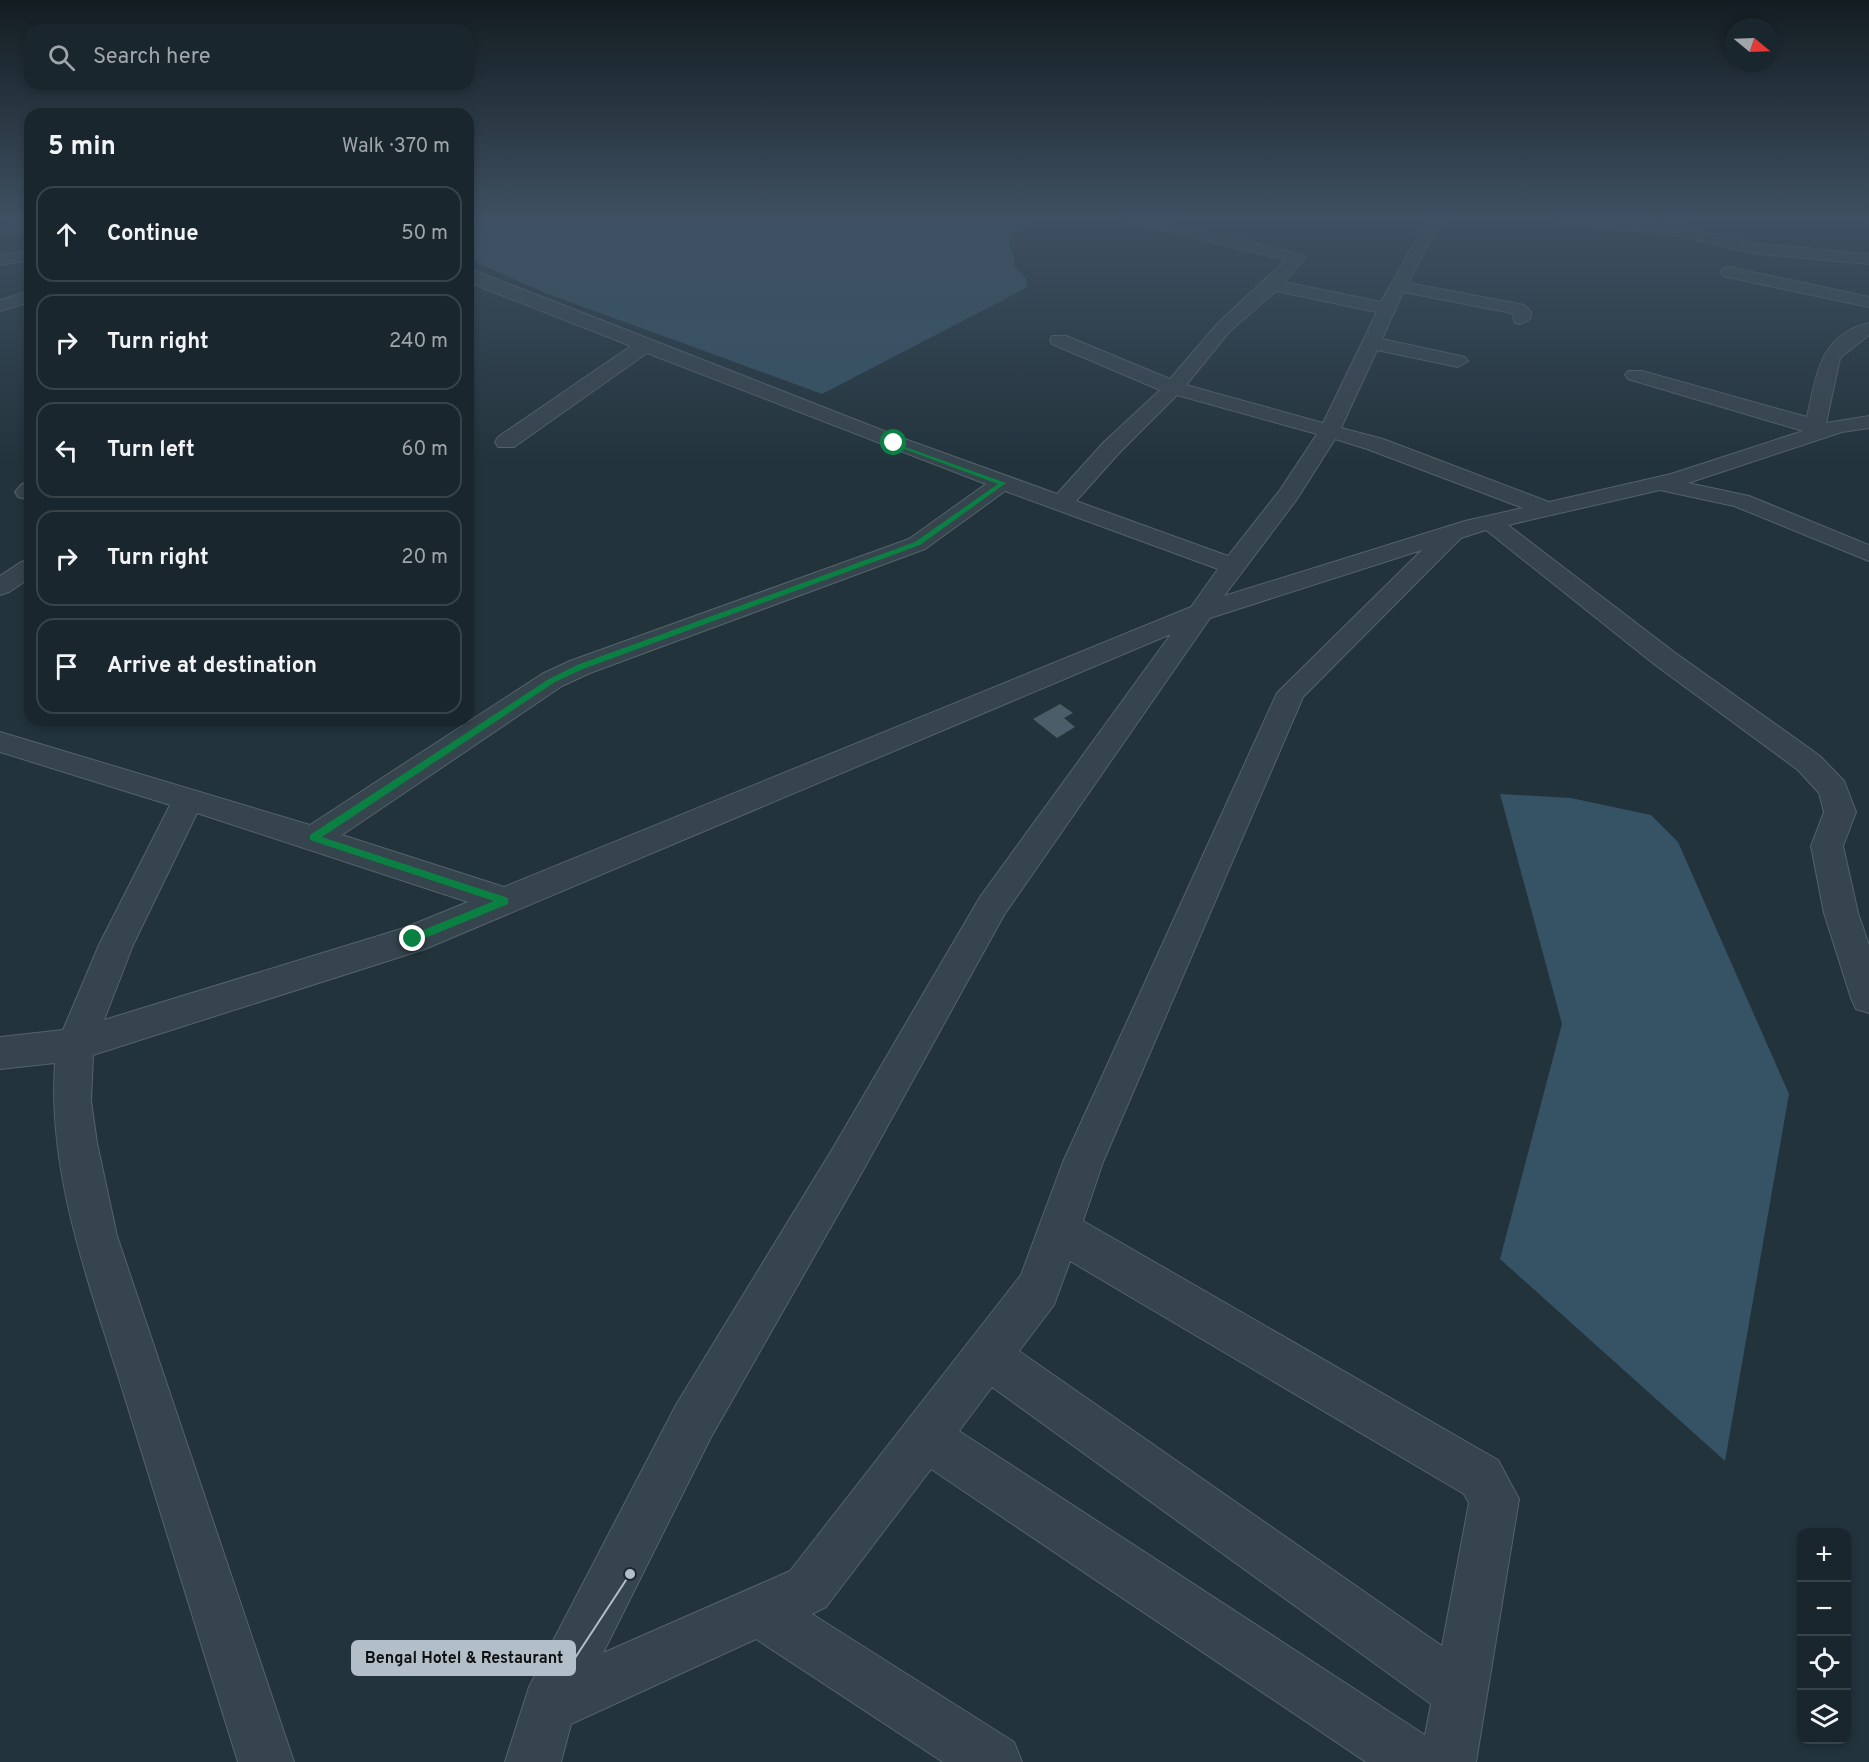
<!DOCTYPE html>
<meta charset="utf-8">
<style>
:root{--surface:#1a262d;--page:#273239;--text:#f1f3f6;--muted:#9fa5aa;--line:#384349}
body{margin:0;font-family:Overpass,sans-serif;background:var(--page);color:var(--text)}
.controls{position:absolute;right:18px;bottom:18px;display:grid;overflow:hidden;border-radius:12px;box-shadow:0 3px 9px #0003}
.controls button{width:54px;height:54px;display:grid;place-items:center;padding:0;border:0;border-bottom:2px solid var(--line);background:var(--surface);color:var(--text);font:30px sans-serif}
.compass{position:absolute;left:1725px;top:18px;width:54px;height:54px;border-radius:50%;background:var(--surface);box-shadow:0 3px 9px #0003;rotate:109deg}
.stop{position:absolute;width:18px;height:18px;margin:-14px;border:4px solid #0b8043;border-radius:50%;background:#fff}
.stop.end{background:#0b8043;border-color:#fff;box-shadow:0 2px 6px #0008}
.list{margin:0;padding:0;list-style:none}
h2{display:flex;justify-content:space-between;align-items:center;height:78px;margin:0;padding:0 24px;font-size:26px}
h2 small{font-size:20px;font-weight:400;color:var(--muted)}
.list li{display:grid;grid-template-columns:39px 1fr auto;gap:18px;align-items:center;box-sizing:border-box;height:96px;margin:0 12px 12px;padding:0 12px;border:2px solid var(--line);border-radius:18px}
.list b{display:block;font-size:22px;white-space:nowrap}
.list em{font-size:20px;font-style:normal;color:var(--muted)}
.icon{flex:none;width:33px;height:33px;fill:none;stroke:currentColor;stroke-width:2;stroke-linecap:round;stroke-linejoin:round}
.map{position:relative;flex:none;width:1869px;height:1762px;overflow:hidden}
.search{position:absolute;background:var(--surface);box-shadow:0 3px 9px #0003;left:24px;top:24px;width:450px;height:66px;display:flex;align-items:center;gap:15px;box-sizing:border-box;padding:0 21px;border-radius:18px;color:var(--muted);font-size:22px}
.panel{position:absolute;background:var(--surface);box-shadow:0 3px 9px #0003;left:24px;top:108px;width:450px;height:618px;border-radius:18px}
.map>svg:first-child{display:block}
.water{fill:#355364}
.building{fill:#4b5d68}
.lines{fill:none;stroke-linecap:round;stroke-linejoin:round}
.minor-casing{stroke:#54626a;stroke-width:2}
.minor{fill:#36444d;fill-rule:evenodd}
.route{fill:#0b8043}
.leader{fill:none;stroke:#b2bfc8;stroke-width:2}
.callout-dot{fill:#b2bfc8;stroke:#1b2931;stroke-width:2}
.callout{fill:#b2bfc8;stroke:#b2bfc8;stroke-width:2}
.callout-label{font-size:16px;text-anchor:middle;font-weight:bold;fill:#111}
</style>
<div class="map">
<svg width="1869" height="1762" viewBox="0 0 1869 1762">
<rect width="100%" height="100%" fill="#22333c"/>
<path class="water" d="M468,217h565l-18,16 -6,10 5,13v9l13,15 -1,8 -204,106 -277,-101 -72,-32 -5,-3z
M1500,794l71,4 80,17 27,27 111,252 -64,367 -225,-202 62,-235z"/>
<path class="building" d="M1060,704l13,9 -9,5 11,9 -18,11 -24,-19z"/>
<g class="lines">
<g class="minor-casing">
<path id="minor" d="M1121,217h25l157,38 2,3 -21,24 97,20 48,-85h14l-35,66 116,22 7,7 -1,7 -9,5 -6,-1 -3,-10 -109,-21 -21,47 83,18 3,4 -10,6 -81,-17 -36,78 42,11 166,63 122,-28 132,-43 -175,-52 -3,-4 3,-4h14l165,46c10,-42 12,-82 62,-94v12l-29,23 -14,65 43,-7v12l-27,4 -154,51 61,13 120,49v16l-135,-55 -74,-16 -152,35 166,127 146,104 24,25 12,31 -13,34 15,67 11,32v68l-13,-4 -5,-11 -27,-85 -13,-67 13,-34 -5,-19 -21,-23 -144,-106 -168,-134 -25,8 -158,159 -200,465 -20,59 415,239 21,39 -43,263h-110l-435,-293 -105,138 -14,7 202,128 8,20h-79l-187,-123 -185,85 -10,38h-56l24,-75 147,-282 157,-257 147,-251 191,-263 -746,315 -332,106 -2,46 6,42 20,93 177,526h-56c-38,-121 -75,-242 -113,-364 -33,-108 -78,-220 -70,-335l-55,6v-32l63,-7 36,-85 71,-140 -170,-53v-20l310,93 232,-151 28,-13 339,-122 77,-55 -339,-131 -133,94h-16l-3,-5 3,-5 133,-91 -148,-58 -15,-8v-12l434,170 155,56 47,-52 56,-52 -108,-46 -2,-4 2,-4h14l104,43 48,-56 68,-63 -163,-40zM1276,291l101,21 -54,111 -137,-38 44,-54zM1177,395l140,39 -37,56 -52,66 -152,-55 44,-49zM1335,439l32,10 156,59 -58,13 -241,75 73,-97zM1005,491l213,78 -27,38 -687,280 -162,-52 220,-149 28,-13 335,-124zM1422,550l-145,143 -214,469 -42,113 -231,296 -187,82 107,-214 151,-265 143,-259 206,-297zM197,813l271,89 -64,26 -300,92 29,-75zM1070,1261l394,233 5,9 -27,143 -423,-295 35,-46zM992,1387l439,317 -6,31 -466,-304z
M1552,217h45l75,8 1,-8h14l1,11 63,15 118,11v10l-118,-11 -71,-17 -120,-14z
M30,220v10l-30,7v-10z
M30,250v10l-30,5v-10z
M1729,267l140,30v10l-146,-31 -2,-4 2,-4z
M30,291v11l-30,9v-11z
M30,482v18l-12,-3 -3,-5 7,-8z
M30,560v18l-21,14 -9,3v-19l21,-14z"/>
</g>
<use href="#minor" class="minor"/>
</g>
<linearGradient id="sky" x2="0" y2="1"><stop stop-color="#131c21"/><stop offset="0.47" stop-color="#3e5061"/><stop offset="1" stop-color="#3e5061" stop-opacity="0"/></linearGradient>
<rect width="1869" height="463" fill="url(#sky)"/>
<path class="route" d="M891,442l115,41 -86,62 -337,124 -28,13 -233,155 186,61v6l-95,39 -4,-1v-6l85,-35 -184,-61v-5l239,-156 28,-14 338,-123 83,-58 -107,-40z"/>
<path class="leader" d="M630 1574L575 1658"/>
<circle class="callout-dot" cx="630" cy="1574" r="6"/>
<rect class="callout" x="352" y="1641" width="223" height="34" rx="6"/>
<g class="callout-label">
<text x="464" y="1663">Bengal Hotel &amp; Restaurant</text>
</g>
</svg>
<div class="controls">
<button>+</button>
<button>−</button>
<button><svg class="icon" aria-label="locate" viewBox="0 0 24 24"><circle cx="12" cy="12" r="6"/><path d="M12 2v4M12 18v4M2 12h4M18 12h4"/></svg></button>
<button><svg class="icon" aria-label="layers" viewBox="0 0 24 24"><path d="M12 4l9 5-9 5-9-5zM3 14l9 5 9-5"/></svg></button>
</div>
<svg class="compass" viewBox="-18 -18 36 36"><path d="M0-13l5 13h-10z" fill="#e53935"/><path d="M0 13l5-13h-10z" fill="#9fa5aa"/></svg>
<div class="stop" style="left:894px;top:443px"></div>
<div class="stop end" style="left:413px;top:939px"></div>
<div class="search"><svg class="icon" aria-label="search" viewBox="0 0 24 24"><circle cx="10" cy="10" r="6"/><path d="M15 15l6 6"/></svg>Search here</div>
<section class="panel">
<h2>5 min<small>Walk · 370 m</small></h2>
<ul class="list">
<li><svg class="icon" aria-label="ahead" viewBox="0 0 24 24"><path d="M12 20V5M6 11l6-6 6 6"/></svg><div><b>Continue</b></div><em>50 m</em></li>
<li><svg class="icon" aria-label="right" viewBox="0 0 24 24"><path d="M7 20v-9h11M14 6l5 5-5 5"/></svg><div><b>Turn right</b></div><em>240 m</em></li>
<li><svg class="icon" aria-label="left" viewBox="0 0 24 24"><path d="M17 20v-9H6M10 6l-5 5 5 5"/></svg><div><b>Turn left</b></div><em>60 m</em></li>
<li><svg class="icon" aria-label="right" viewBox="0 0 24 24"><path d="M7 20v-9h11M14 6l5 5-5 5"/></svg><div><b>Turn right</b></div><em>20 m</em></li>
<li><svg class="icon" aria-label="arrive" viewBox="0 0 24 24"><path d="M6 21V4h12l-3 4 3 4H6"/></svg><div><b>Arrive at destination</b></div></li>
</ul>
</section>
</div>
